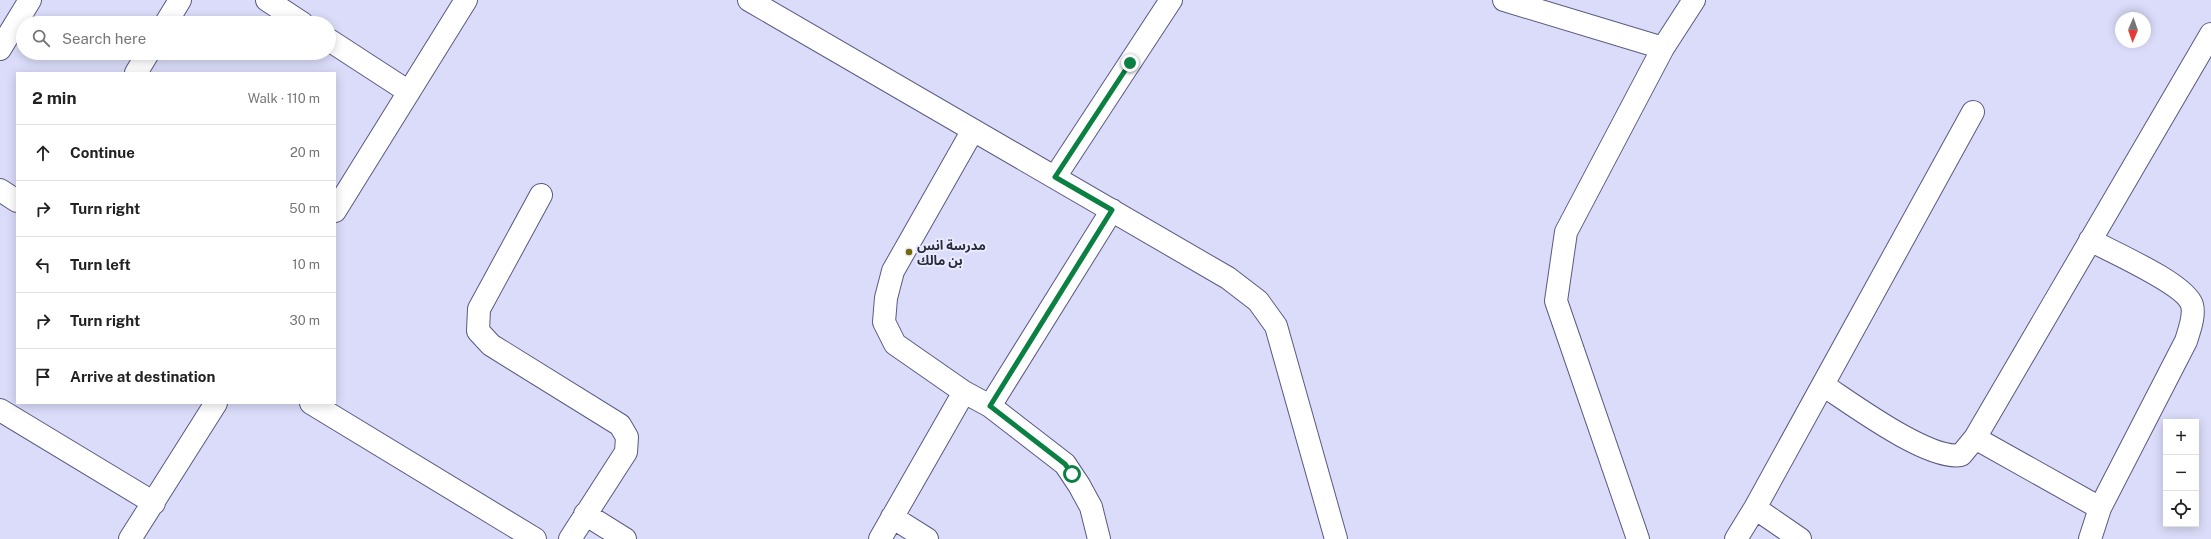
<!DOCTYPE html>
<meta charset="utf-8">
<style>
:root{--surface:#fff;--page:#f6f6f6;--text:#222;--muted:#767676;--line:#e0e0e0}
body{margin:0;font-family:"Public Sans","Noto Sans Arabic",sans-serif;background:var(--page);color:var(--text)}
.controls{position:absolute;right:12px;bottom:12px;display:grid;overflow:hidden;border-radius:0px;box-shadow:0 2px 10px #0003}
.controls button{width:36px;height:36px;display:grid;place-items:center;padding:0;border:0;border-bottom:1px solid var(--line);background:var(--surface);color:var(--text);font:20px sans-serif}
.compass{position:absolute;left:2115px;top:12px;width:36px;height:36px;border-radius:50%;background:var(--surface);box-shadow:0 2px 10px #0003;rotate:182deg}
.stop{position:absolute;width:12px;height:12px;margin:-9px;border:3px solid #0b8043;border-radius:50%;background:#fff}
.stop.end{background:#0b8043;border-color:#fff;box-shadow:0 1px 4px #0008}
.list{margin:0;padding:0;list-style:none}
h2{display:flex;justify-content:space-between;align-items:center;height:52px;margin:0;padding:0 16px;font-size:17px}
h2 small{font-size:13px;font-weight:400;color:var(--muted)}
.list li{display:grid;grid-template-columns:26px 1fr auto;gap:12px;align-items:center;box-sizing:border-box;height:56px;padding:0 16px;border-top:1px solid var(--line)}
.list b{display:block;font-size:15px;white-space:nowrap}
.list em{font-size:13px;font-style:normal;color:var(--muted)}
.icon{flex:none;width:22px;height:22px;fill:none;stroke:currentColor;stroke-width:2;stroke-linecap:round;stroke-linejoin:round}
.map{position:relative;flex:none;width:2211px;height:539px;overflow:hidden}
.search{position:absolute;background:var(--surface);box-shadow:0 2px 10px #0003;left:16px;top:16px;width:320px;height:44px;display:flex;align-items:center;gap:10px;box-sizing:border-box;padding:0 14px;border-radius:22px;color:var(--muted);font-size:15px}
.panel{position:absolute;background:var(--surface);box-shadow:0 2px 10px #0003;left:16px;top:72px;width:320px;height:332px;border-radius:0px}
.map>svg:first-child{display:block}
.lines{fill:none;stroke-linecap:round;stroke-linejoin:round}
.minor-casing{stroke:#595984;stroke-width:24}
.minor{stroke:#fff;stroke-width:22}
.route{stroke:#0b8043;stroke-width:5}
.poi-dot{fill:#746b04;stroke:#e9eafe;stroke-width:1.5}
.labels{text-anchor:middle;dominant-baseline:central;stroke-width:4;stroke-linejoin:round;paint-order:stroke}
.poi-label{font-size:13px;font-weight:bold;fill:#2a2a3d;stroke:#e9eafe;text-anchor:start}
</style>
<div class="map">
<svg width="2211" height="539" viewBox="0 0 2211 539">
<rect width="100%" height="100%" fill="#dadcf9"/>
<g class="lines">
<g class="minor-casing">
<path id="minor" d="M267,0l35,23
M749,0l479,278 30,23 18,25 60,213
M1504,0l159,48
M166,23l14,-23
M329,40l80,52
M0,49l30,-49
M136,73l12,-20
M973,130l-80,141 -7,27 -2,24 11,22 69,48 26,14 75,58 14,21 12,22 8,32
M1055,177l116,-177
M0,190l17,11
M541,195l-62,114 -1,22 13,14 129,80 7,12 -1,15 -56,87
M335,211l131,-211
M1823,385c29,19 106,76 138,70l14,-17 236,-404
M311,403l224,136
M990,406l122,-196
M0,410l154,93
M1975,438l125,70
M1755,508l45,31
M585,514l40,25
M892,517l35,22
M130,539l86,-136
M880,539l84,-147
M1638,539l-82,-238 10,-69 97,-184 31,-48
M1736,539l19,-31 218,-396
M2090,539l10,-31 86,-167c3,-10 9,-25 6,-36 -6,-21 -80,-53 -102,-65"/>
</g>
<use href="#minor" class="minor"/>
</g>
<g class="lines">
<path class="route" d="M1072,474l-7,-10 -75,-58 122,-196 -57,-33 75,-114"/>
</g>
<circle class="poi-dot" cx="909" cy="252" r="4"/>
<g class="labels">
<g class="poi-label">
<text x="917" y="245">مدرسة انس<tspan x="917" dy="15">بن مالك</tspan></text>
</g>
</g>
</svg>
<div class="controls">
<button>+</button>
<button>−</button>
<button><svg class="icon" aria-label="locate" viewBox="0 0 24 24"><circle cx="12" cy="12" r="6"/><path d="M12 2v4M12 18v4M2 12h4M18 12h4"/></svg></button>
</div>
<svg class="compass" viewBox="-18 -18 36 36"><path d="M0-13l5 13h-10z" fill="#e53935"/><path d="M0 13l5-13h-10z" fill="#767676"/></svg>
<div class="stop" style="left:1072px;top:474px"></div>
<div class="stop end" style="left:1130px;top:63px"></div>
<div class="search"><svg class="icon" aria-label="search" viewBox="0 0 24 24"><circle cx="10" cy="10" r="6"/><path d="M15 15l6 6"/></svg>Search here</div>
<section class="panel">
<h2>2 min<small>Walk · 110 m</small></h2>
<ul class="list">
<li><svg class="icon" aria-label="ahead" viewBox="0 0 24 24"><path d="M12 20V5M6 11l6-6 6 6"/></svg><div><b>Continue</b></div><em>20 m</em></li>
<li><svg class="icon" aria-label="right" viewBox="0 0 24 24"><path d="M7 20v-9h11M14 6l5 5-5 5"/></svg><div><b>Turn right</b></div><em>50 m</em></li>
<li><svg class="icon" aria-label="left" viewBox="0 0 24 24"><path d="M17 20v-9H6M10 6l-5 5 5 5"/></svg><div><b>Turn left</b></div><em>10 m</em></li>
<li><svg class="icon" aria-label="right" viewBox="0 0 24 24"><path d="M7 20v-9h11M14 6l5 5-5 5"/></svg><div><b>Turn right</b></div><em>30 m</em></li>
<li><svg class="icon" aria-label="arrive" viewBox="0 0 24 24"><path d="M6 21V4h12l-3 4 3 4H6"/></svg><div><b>Arrive at destination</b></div></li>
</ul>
</section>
</div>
